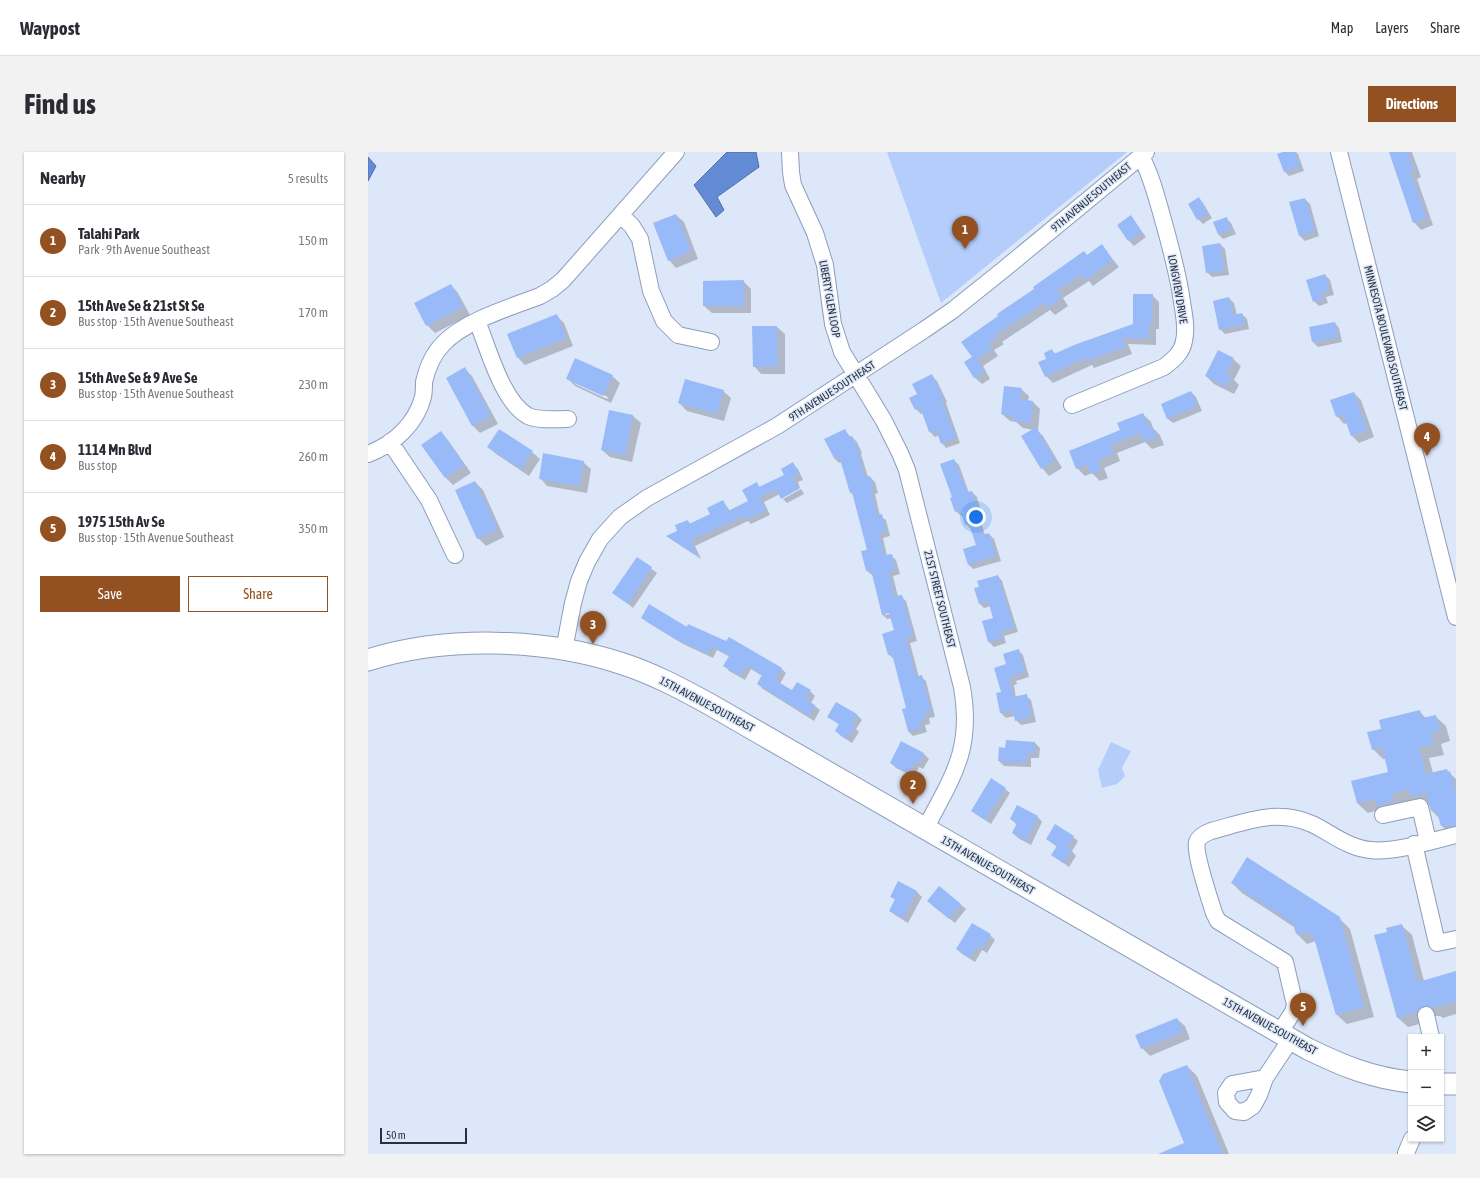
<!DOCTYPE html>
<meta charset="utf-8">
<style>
:root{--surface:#fff;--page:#f2f2f3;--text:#2b2b33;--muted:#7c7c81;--line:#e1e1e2;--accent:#935021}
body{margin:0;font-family:"Asap Condensed",sans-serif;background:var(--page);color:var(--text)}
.controls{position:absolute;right:12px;bottom:12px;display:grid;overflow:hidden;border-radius:0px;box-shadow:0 1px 3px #0004}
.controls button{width:36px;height:36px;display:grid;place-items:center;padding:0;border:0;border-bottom:1px solid var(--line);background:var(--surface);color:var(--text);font:20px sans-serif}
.scale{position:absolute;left:12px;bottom:10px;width:87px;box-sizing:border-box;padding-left:4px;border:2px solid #2a313c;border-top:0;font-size:11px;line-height:14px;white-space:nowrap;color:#2a313c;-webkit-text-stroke:3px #dce7f9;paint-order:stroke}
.you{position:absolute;left:608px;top:365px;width:14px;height:14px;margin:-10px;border:3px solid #fff;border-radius:50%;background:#1a73e8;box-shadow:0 0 0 6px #1a73e833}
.badge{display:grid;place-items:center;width:26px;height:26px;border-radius:50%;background:var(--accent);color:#fff;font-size:13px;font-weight:700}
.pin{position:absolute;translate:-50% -33px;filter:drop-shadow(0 1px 2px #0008)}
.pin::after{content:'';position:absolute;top:21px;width:14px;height:12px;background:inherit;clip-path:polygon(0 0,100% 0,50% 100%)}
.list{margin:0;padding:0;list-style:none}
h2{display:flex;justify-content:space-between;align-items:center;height:52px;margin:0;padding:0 16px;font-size:17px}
h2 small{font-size:13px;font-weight:400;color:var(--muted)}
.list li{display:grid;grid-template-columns:26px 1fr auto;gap:12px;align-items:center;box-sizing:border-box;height:72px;padding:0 16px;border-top:1px solid var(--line)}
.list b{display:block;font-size:15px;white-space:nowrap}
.list p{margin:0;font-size:13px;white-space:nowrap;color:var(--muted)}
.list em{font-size:13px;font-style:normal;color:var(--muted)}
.actions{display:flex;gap:8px;padding:12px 16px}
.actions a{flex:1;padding:9px 0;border:1px solid var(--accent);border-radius:0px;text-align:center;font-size:14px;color:var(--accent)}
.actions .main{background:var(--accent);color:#fff}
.icon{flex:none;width:22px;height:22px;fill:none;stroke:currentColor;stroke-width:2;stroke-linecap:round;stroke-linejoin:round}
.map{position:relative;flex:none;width:1088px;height:1002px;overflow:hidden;border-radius:0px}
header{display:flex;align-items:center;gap:24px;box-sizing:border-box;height:56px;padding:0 20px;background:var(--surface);border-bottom:1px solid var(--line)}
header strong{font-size:19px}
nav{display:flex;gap:22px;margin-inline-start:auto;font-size:14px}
.intro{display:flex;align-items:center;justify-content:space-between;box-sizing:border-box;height:96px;padding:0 24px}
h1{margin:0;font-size:28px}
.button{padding:10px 18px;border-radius:0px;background:var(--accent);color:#fff;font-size:14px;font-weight:700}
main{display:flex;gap:24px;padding:0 24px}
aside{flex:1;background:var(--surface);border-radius:0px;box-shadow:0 1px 3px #0004}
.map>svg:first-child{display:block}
.green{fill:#b4cdfb}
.water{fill:#638ad5;stroke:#526fa7}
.shadow{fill:#0003;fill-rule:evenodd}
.building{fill:#99baf9}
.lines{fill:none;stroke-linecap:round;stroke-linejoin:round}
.minor-casing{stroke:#8d9dba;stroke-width:18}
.major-casing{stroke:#8d9dba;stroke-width:23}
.minor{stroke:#fff;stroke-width:16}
.major{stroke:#fff;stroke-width:21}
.labels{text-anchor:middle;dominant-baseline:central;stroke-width:3;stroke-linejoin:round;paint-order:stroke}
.street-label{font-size:11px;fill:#2a313c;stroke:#dce7f9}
</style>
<header>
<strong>Waypost</strong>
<nav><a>Map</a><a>Layers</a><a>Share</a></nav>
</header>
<div class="intro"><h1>Find us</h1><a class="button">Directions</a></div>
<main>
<aside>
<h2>Nearby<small>5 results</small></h2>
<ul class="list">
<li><span class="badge">1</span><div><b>Talahi Park</b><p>Park · 9th Avenue Southeast</p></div><em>150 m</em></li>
<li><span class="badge">2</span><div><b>15th Ave Se &amp; 21st St Se</b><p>Bus stop · 15th Avenue Southeast</p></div><em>170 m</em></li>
<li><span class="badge">3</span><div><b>15th Ave Se &amp; 9 Ave Se</b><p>Bus stop · 15th Avenue Southeast</p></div><em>230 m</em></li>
<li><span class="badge">4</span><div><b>1114 Mn Blvd</b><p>Bus stop</p></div><em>260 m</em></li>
<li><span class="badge">5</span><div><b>1975 15th Av Se</b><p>Bus stop · 15th Avenue Southeast</p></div><em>350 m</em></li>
</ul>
<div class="actions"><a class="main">Save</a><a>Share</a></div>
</aside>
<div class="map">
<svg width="1088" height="1002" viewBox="0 0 1088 1002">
<rect width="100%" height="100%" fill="#dce7f9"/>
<path class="green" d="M519,0h240l-186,151z
M743,590l20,9 -9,17 3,8 -8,8 -15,4 -4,-18z"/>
<path class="water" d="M359,0h29l3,15 -42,30 7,13 -8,7 -22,-32z
M0,5l8,9 -8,15z"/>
<path class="shadow" d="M918,0h10l2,2 6,17 -15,5 -5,-5z
M1022,0h22l9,25 -4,2 16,46 -12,5 -7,-8z
M831,47l4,4 9,15 -9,6 -5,-5z
M937,47l5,5 9,32 -14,5 -5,-5z
M308,63l8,7 14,37 -22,9 -7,-8z
M763,65l15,20 -12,9 -5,-5 -11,-16z
M858,66l5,5 5,11 -13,5 -5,-5 -4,-11z
M852,92l5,5 4,26 -17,2 -5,-5z
M734,94l17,21 -26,19 -4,-5 -26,17 5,8 -13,9 -5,-5 -48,32 2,2 -10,6 4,6 -15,10 7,13 -8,5 -7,-6 -9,-16 7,-5 -10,-15z
M957,123l5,5 4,15 -8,2 2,6 -9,3 -5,-5z
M375,129l8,8v24h-39l-8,-7z
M83,133l7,8 12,22 -35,18 -8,-8z
M784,143l7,7v27h-3v16l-28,-1 4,10 -38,14 -2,-3 -39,18 -7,-7 1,-17 5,-8 4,3 78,-29z
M861,146l5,5 3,12 5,-1 5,5 2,10 -24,5 -5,-5z
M188,163l8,8 9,23 -48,19 -7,-7z
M967,171l4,5 3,14 -24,5 -5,-5z
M409,175l8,7v40h-24l-7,-8z
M865,207l8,7 -7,14 5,5 -5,9 -20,-10 -8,-8z
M97,217l7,7 26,48 -18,9 -7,-7 -26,-48z
M244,224l8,7 -9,20 -36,-17 -8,-8zM207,230l33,15 -1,2 -32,-15z
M564,224l5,5 10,21 -1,1 14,40 -14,5 -4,-5 -3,-8 -4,2 -5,-5 -7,-19 -2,1 -5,-5 3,-14z
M653,237l8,7 -1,5 5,1 7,7 -2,22 5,5 19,32 -13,8 -7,-8 -8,-38 -11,-2 -7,-6 -6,-1 -8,-7z
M355,239l8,7 -7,23 -37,-10 -8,-8z
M823,240l5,5 6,14 -29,12 -5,-4 -6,-15z
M986,241l7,7 13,37 -15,6 -8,-8 -4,-12 -3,1 -7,-8z
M242,259l23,5 8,7 -9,39 -22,-5 -8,-7z
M775,262l8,8 2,6 7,7 4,10 -12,4 -7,-7 -28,11 3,8 -16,7 4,10 -8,3 -8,-8 -7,3 -8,-8z
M476,278l7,7h1l5,5 5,11 -1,1 7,23h2l5,5 3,11 -3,1 5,22 6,4 4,16 -7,2 4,18 4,-1 5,5 4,14 -7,2 5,21 3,-1 5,5 11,40 -7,2 9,34h2l5,4 9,36 -6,1 1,6 -5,1 2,7 -14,4 -5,-5 -1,-22 -13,-50 -5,-4 7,-24 -4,-13 -5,1 -5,-5 -8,-39h-2l-5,-4 1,-20 -14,-55 -3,-3 -9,-31 -3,1 -5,-5zM526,459v2l-9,2v-2z
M73,280l7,8 23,33 -18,12 -7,-7 -23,-33z
M120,295l44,5 8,7 -11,17 -33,-22z
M586,308l5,5 10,28 3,-1 5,5 4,14 -3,1 7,23 4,-1 5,5 7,22 -28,8 -5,-5 9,-18 -6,-17 -5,-5 -3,-9 -2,1 -5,-5 -3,-13z
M215,310l8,7 -4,24 -40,-7 -7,-8z
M425,312l5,5 5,11 -5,2 2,6 -18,9 -2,-3 -16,8 6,13 -19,9 -3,-3 -53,25 6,13 -29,-19 -4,-4 11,-5 8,-10 4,3 20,-9 12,-14 7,10 19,-9 8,-18 4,4 25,-13z
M107,330l8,8 21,47 -18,9 -8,-8z
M433,337l3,5 -17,9 -4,-4z
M269,406l20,15 -24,35 -19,-15z
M630,424l4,5 16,51 -14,4 2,7 -12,4 -5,-5 -5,-20 10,-3 -3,-13 -7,2 -5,-5 1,-16z
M274,465l45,12 94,39 5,5 -6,11 13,8 17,-1 5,5 -4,7 9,7 -6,11 -51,-32 -5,-5 4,-8 -11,-7 -6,11 -16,-9 -4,-5 5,-9 -13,-7 -4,8 -30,-14 -36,-22z
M650,498l5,5 6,22 -13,4 1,3 -3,1 2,13 10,-2 5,4 5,22 -15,3 -5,-5 -1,-4 -9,2 -5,-5 2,-21 4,-27z
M469,551l20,12 5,5 -6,9 3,3 -7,11 -11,-7 -5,-5 4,-6 -12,-8z
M1051,559l7,7 9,-2 11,10 4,15 -9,3 3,11 -15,3 4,15 13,-3 10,9v56l-4,1 -10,-10 -2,-7 -8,-8 -2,-6 -8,2 -40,2 -14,4 -11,-10 32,-31 -3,-13h-3l-10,-10 10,-20z
M534,590l22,12 5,5 -6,10 -4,-2 -5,10 -18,-9 -5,-5z
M667,591l5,5 -1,10h-8v9l-27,-1 -5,-5 7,-12z
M637,637l5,4 -19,31 -14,-9 -5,-5z
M649,654l21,11 4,5 -11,23 -13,-7 -5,-5 4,-8 -6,-6z
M705,685l5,4 -6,10 4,5 -7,11 -17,-12 5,-8 -10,-8z
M531,731l18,9 5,5 -14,26 -13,-8 -5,-4 5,-11 -3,-4z
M864,731l107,35 11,11 24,88 -27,7 -11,-10 -20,-73 -9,3 -10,-10 -3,-7 -52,-34z
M572,735l26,22 -11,14 -22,-17z
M1033,773l11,10 12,46 32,-9v42l-13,4 -3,-2h-6l-7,6 -19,5 -11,-10 -9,-85z
M622,783l5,5 -8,13 -5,-3 -7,12 -13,-8 -5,-5z
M809,867l8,7 5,13 -40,17 -8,-8z
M819,914l10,10 32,78h-70l26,-10z"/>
<path class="building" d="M915,0h12l5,14 -16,6 -7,-18z
M1021,0h19l6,18 -4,2 17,46 -14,5z
M831,45l9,16 -11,7 -9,-16z
M937,46l10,34 -16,4 -10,-34z
M308,62l15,37 -23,10 -15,-38z
M763,63l11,17 -14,9 -11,-16z
M859,65l4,12 -13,5 -5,-12z
M852,91l4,27 -18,3 -4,-27z
M734,92l11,16 -27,20 -4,-6 -25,17 5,7 -15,10 -3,-5 -48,31 2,2 -10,7 4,6 -15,10 7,13 -10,6 -10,-16 8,-5 -11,-15 37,-26 -1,-2 37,-25 -1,-2 51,-36 3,4z
M957,122l5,16 -9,3 2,6 -10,3 -7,-22z
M376,128v26h-41v-25z
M83,132l12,23 -37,19 -12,-23z
M765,142h20l-1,29h-3v15h-27l4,9 -40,14 -1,-3 -40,19 -7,-15 8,-3 -2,-6 8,-4 2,5 20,-9 59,-21z
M861,145l4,18 9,-2 3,11 -26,6 -6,-29z
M189,162l9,24 -49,20 -10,-24z
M967,170l3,15 -26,5 -3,-15z
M384,174h25l1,40 -25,1z
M850,198l16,8 -8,16 6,3 -6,10 -21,-11z
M207,206l38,17 -10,21 -37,-17z
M97,215l26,49 -19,10 -26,-48z
M564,222l11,23 -2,1 15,40 -15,6 -5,-14 -7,2 -9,-25 -5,3 -6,-12 8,-4 -5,-10z
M317,227l39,11 -7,24 -39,-11z
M636,234l18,2 -2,11 13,2 -2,22 -17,-2v-5l-13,-2z
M823,239l6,15 -30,13 -6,-15z
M986,240l13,38 -16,6 -8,-22 -7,3 -6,-17z
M241,258l24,5 -8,40 -24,-5z
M775,261l6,15 3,-2 5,11 -13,5 -4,-9 -30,12 4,9 -17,6 4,10 -10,4 -4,-10 -11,5 -7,-18 51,-21 -3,-7z
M668,275l19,33 -14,9 -20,-33z
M131,277l34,22 -12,18 -34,-22z
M477,277l4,8 3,-1 6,12h-1l8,29 5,-1 4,12 -3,2 6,25 5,-1 4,17 -7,2 5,22 8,-1 3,16 -6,1 5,25 8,-1 11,41 -7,2 10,39 6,-2 9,37 -7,2 2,5 -6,1 2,8 -14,3 -6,-22 4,-1 -14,-54 -4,1 -6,-21 12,-4 -5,-17 -7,2 -11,-45 -5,1 -5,-20 6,-1 -15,-58 -2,1 -11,-37 -5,2 -10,-19z
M73,279l23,34 -19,13 -24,-33z
M175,301l41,8 -5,25 -40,-7z
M586,307l13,33 5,-1 5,15 -3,1 8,28 7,-2 7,23 -28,9 -5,-16 13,-4 -7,-21 -4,1 -5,-15 -5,2 -5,-14 2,-1 -12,-33z
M425,310l6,12 -6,3 6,12 -18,10 -5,-10 -16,8 6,13 -21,10 -1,-4 -53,24 7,16 -32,-20 11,-5 -2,-6 13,-5 1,4 21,-10 -3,-6 16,-8 5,11 20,-10 -6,-11 15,-8 2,5 25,-12 -3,-6z
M107,329l23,48 -21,10 -22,-49z
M269,405l15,10 -24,37 -16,-11z
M630,423l16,52 -14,5 2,7 -14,3 -6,-21 11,-3 -5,-17 -9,3 -5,-16 5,-1 -2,-6z
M281,452l38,23 1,-3 38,17 3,-4 53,31 -7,12 17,10 5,-8 14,8 -6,9 10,6 -6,11 -52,-32 5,-9 -16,-10 -6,11 -17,-10 6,-10 -17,-10 -4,8 -31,-14 -36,-22z
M651,497l6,23 -14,4 2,3 -4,1 4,17 14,-3 4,23 -16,4 -2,-10 -13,2 -4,-20 5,-1 -7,-24 12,-4 -3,-10z
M468,550l21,12 -5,10 3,2 -8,13 -12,-8 4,-7 -12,-7z
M1052,558l2,8 14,-3 4,16 -9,2 3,11 -15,4 7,26 21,-5 1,3 2,-1 6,22v33l-9,1 -1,-2 -5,1 -5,-16 -5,1 -5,-18 -15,4 -2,-8 -17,5 2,7 -17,5 -2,-7 -18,4 -6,-22 37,-9 -6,-25 -10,3 -5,-18 14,-3 -2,-9z
M638,588l29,2 -1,12 -7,-1 -1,10 -28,-2 1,-14 6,1z
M533,589l23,12 -6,12 -4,-2 -6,10 -18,-10z
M623,626l15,10 -21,32 -14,-9z
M649,653l21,11 -12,25 -14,-8 5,-10 -7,-4z
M687,672l19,12 -7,11 5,3 -9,13 -12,-8 6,-9 -11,-7z
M879,705l93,60 24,90 -28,8 -22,-77 -9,-6 -9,2 -3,-11 -62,-40z
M530,729l19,10 -14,27 -14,-7 6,-12 -5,-2z
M571,734l22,18 -12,15 -22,-18z
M604,771l19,11 -9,15 -5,-3 -7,12 -14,-9z
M1034,772l16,58 38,-11v30l-24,7 -4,-2h-4l-5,2 -2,4 -20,6 -23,-83 13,-3 -1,-4z
M809,866l6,14 -42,17 -6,-14z
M819,913l36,89h-65l26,-11 -25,-62 4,-7z"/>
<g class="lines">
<g class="minor-casing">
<path id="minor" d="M422,0l1,20 2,13 22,48 10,32 8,59 9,28 42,69 16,32 7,17 55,217c11,62 -9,89 -37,142
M971,0l117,465
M253,63l11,11 8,13 11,52 13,30 14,14 33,7
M109,169c11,26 25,81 51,95 12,5 27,3 40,3
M704,253l92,-38c9,-7 18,-14 20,-26 3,-12 0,-27 -2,-39 -4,-30 -12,-57 -20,-86 -6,-21 -11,-41 -21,-60
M22,290l39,58 26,55
M0,302c26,-10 48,-30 55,-57 1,-5 1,-10 1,-15 3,-13 9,-28 19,-38 21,-23 68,-37 97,-48l12,-7 11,-9 113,-128
M196,498l9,-47 6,-22 8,-19 13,-23 20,-22 27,-19 130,-72 147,-96 29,-20 50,-40 143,-118
M1015,663l37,-8 8,34
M1046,692l23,99 19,-4
M1058,863l5,22
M912,880l13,-20 2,-7 -10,-43 -67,-41 -4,-8c-4,-13 -20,-60 -17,-71 2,-6 9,-9 14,-11 35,-9 66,-23 101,-7 19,9 36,24 58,26 25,3 60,-9 86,-15
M897,926l-33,6 -6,9 1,9 8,9 9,1 9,-6 6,-11 6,-17 26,-39
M1038,1001l6,-14"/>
</g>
<g class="major-casing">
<path id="major" d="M0,508c77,-24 175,-22 252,3 32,10 62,26 91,42l597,344c35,17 64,29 103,33
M1073,932h15"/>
</g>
<use href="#minor" class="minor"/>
<use href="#major" class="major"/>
</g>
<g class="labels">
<g class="street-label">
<text transform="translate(723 45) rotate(-40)">9TH AVENUE SOUTHEAST</text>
<text transform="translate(810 137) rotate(80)">LONGVIEW DRIVE</text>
<text transform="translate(462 147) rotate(80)">LIBERTY GLEN LOOP</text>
<text transform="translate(1018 186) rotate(76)">MINNESOTA BOULEVARD SOUTHEAST</text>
<text transform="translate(464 239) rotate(-33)">9TH AVENUE SOUTHEAST</text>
<text transform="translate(572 447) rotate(76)">21ST STREET SOUTHEAST</text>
<text transform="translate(339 552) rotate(28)">15TH AVENUE SOUTHEAST</text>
<text transform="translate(620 713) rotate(30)">15TH AVENUE SOUTHEAST</text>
<text transform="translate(902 874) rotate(29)">15TH AVENUE SOUTHEAST</text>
</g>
</g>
</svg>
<div class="controls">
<button>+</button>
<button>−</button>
<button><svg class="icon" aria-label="layers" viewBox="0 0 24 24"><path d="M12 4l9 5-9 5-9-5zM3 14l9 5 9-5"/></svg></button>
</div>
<div class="scale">50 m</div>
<div class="you"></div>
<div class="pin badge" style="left:597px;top:97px">1</div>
<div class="pin badge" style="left:545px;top:652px">2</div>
<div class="pin badge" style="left:225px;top:492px">3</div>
<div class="pin badge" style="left:1059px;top:304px">4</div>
<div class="pin badge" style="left:935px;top:874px">5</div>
</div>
</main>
